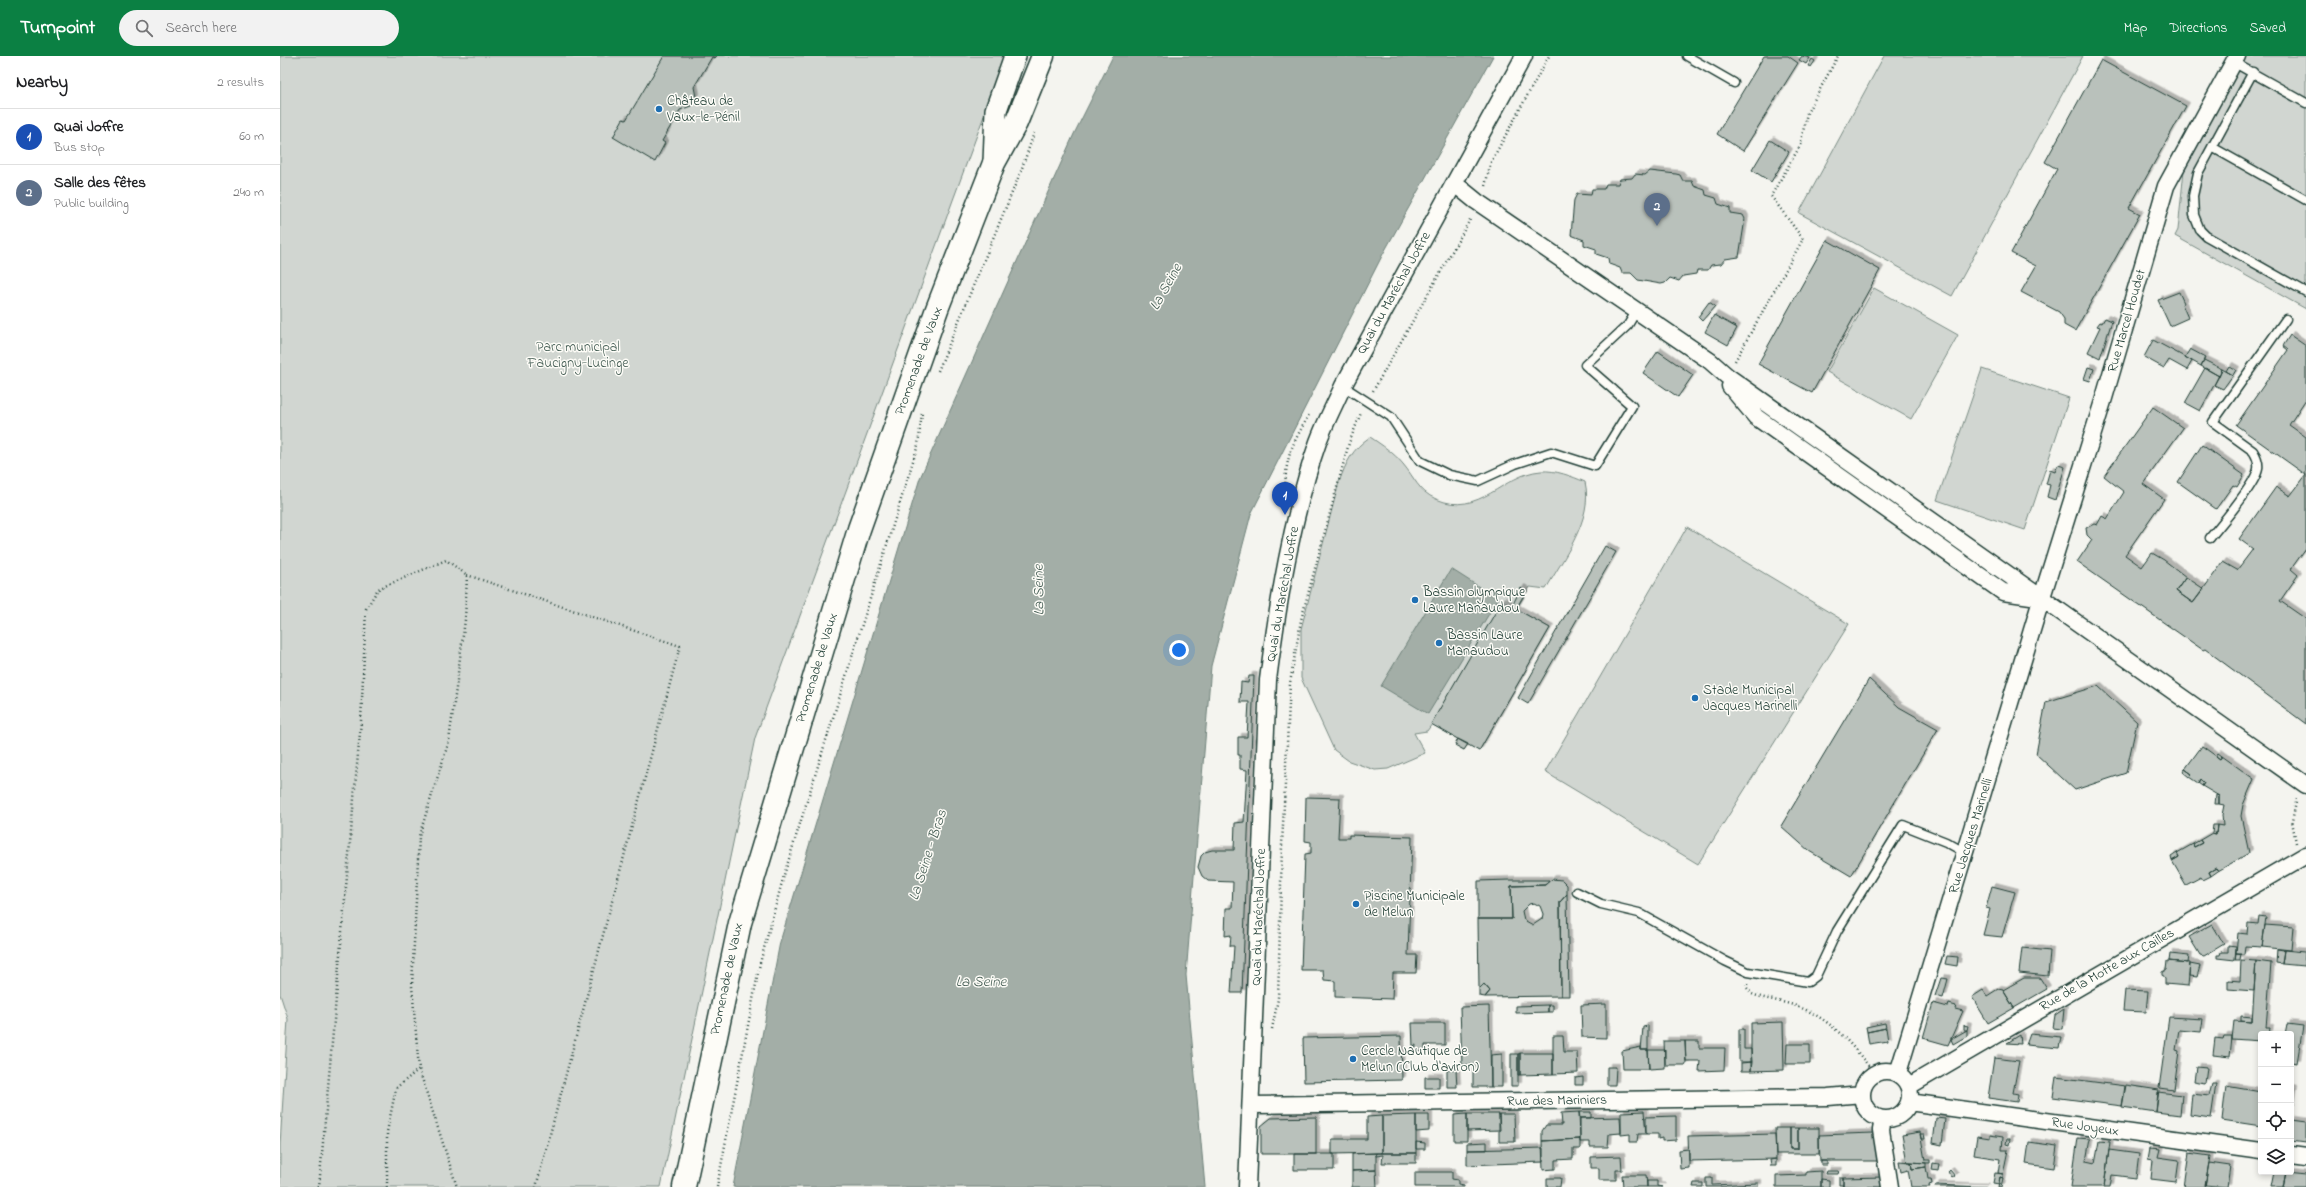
<!DOCTYPE html>
<meta charset="utf-8">
<style>
:root{--surface:#fff;--page:#f2f2f2;--text:#202124;--muted:#757577;--line:#e0e0e0;--accent:#0b8043}
body{margin:0;font-family:"Indie Flower",sans-serif;background:var(--page);color:var(--text)}
.controls{position:absolute;right:12px;bottom:12px;display:grid;overflow:hidden;border-radius:4px;box-shadow:0 2px 6px #0003}
.controls button{width:36px;height:36px;display:grid;place-items:center;padding:0;border:0;border-bottom:1px solid var(--line);background:var(--surface);color:var(--text);font:20px sans-serif}
.you{position:absolute;left:899px;top:594px;width:14px;height:14px;margin:-10px;border:3px solid #fff;border-radius:50%;background:#1a73e8;box-shadow:0 0 0 6px #1a73e833}
.badge{display:grid;place-items:center;width:26px;height:26px;border-radius:50%;background:var(--accent);color:#fff;font-size:13px;font-weight:700}
.pin{position:absolute;translate:-50% -33px;filter:drop-shadow(0 1px 2px #0008)}
.pin::after{content:'';position:absolute;top:21px;width:14px;height:12px;background:inherit;clip-path:polygon(0 0,100% 0,50% 100%)}
.list{margin:0;padding:0;list-style:none}
h2{display:flex;justify-content:space-between;align-items:center;height:52px;margin:0;padding:0 16px;font-size:17px}
h2 small{font-size:13px;font-weight:400;color:var(--muted)}
.list li{display:grid;grid-template-columns:26px 1fr auto;gap:12px;align-items:center;box-sizing:border-box;height:56px;padding:0 16px;border-top:1px solid var(--line)}
.list b{display:block;font-size:15px;white-space:nowrap}
.list p{margin:0;font-size:13px;white-space:nowrap;color:var(--muted)}
.list em{font-size:13px;font-style:normal;color:var(--muted)}
.icon{flex:none;width:22px;height:22px;fill:none;stroke:currentColor;stroke-width:2;stroke-linecap:round;stroke-linejoin:round}
.map{position:relative;flex:none;width:2026px;height:1131px;overflow:hidden}
header{display:flex;align-items:center;gap:24px;box-sizing:border-box;height:56px;padding:0 20px;background:var(--accent);color:#fff}
header strong{font-size:19px}
nav{display:flex;gap:22px;margin-inline-start:auto;font-size:14px}
.search{width:280px;height:36px;background:var(--page);display:flex;align-items:center;gap:10px;box-sizing:border-box;padding:0 14px;border-radius:22px;color:var(--muted);font-size:15px}
main{display:flex}
aside{flex:1;background:var(--surface)}
.map>svg:first-child{display:block}
.green{fill:#d1d6d1;stroke:#788a82}
.water{fill:#a3aea7;stroke:#6e8179}
.building{fill:#b9c1bb;stroke:#1f3d34;fill-rule:evenodd;filter:url(#shadow)}
.lines{fill:none;stroke-linecap:round;stroke-linejoin:round}
.service-casing{stroke:#1f3d34;stroke-width:11}
.minor-casing{stroke:#1f3d34;stroke-width:19}
.tertiary-casing{stroke:#1f3d34;stroke-width:24}
.secondary-casing{stroke:#1f3d34;stroke-width:25}
.path{stroke:#1f3d34;stroke-width:2.5;stroke-dasharray:1 3;stroke-linecap:butt}
.service{stroke:#fdfcf7;stroke-width:8}
.minor{stroke:#fdfcf7;stroke-width:16}
.tertiary{stroke:#fdfcf7;stroke-width:21}
.secondary{stroke:#fdfcf7;stroke-width:22}
.poi-dot{fill:#1f6fb2;stroke:#fdfcf7;stroke-width:1.5}
.labels{text-anchor:middle;dominant-baseline:central;stroke-width:3;stroke-linejoin:round;paint-order:stroke}
.poi-label{font-size:14px;fill:#1f3d34;stroke:#fdfcf7;text-anchor:start}
.street-label{font-size:14px;fill:#1f3d34;stroke:#fdfcf7}
.park-label{font-size:14px;fill:#435c53;stroke:#fdfcf7}
.water-label{font-size:15px;font-style:italic;fill:#475f56;stroke:#fdfcf7}
</style>
<header>
<strong>Turnpoint</strong>
<div class="search"><svg class="icon" aria-label="search" viewBox="0 0 24 24"><circle cx="10" cy="10" r="6"/><path d="M15 15l6 6"/></svg>Search here</div>
<nav><a>Map</a><a>Directions</a><a>Saved</a></nav>
</header>
<main>
<aside>
<h2>Nearby<small>2 results</small></h2>
<ul class="list">
<li><span class="badge" style="background:#1a4fb4">1</span><div><b>Quai Joffre</b><p>Bus stop</p></div><em>60 m</em></li>
<li><span class="badge" style="background:#5c6f8a">2</span><div><b>Salle des fêtes</b><p>Public building</p></div><em>240 m</em></li>
</ul>
</aside>
<div class="map">
<svg width="2026" height="1131" viewBox="0 0 2026 1131">
<defs>
<filter id="shadow"><feDropShadow dx="3.5" dy="-3.5" stdDeviation="0" flood-color="#0004"/></filter>
</defs>
<rect width="100%" height="100%" fill="#f4f4ef"/>
<filter id="ink" filterUnits="userSpaceOnUse"><feTurbulence type="fractalNoise" baseFrequency=".025" numOctaves="2"/><feDisplacementMap in="SourceGraphic" scale="8" xChannelSelector="R" yChannelSelector="G"/><feConvolveMatrix kernelMatrix="1 2 1 2 8 2 1 2 1" color-interpolation-filters="sRGB"/></filter>
<g filter="url(#ink)">
<path class="green" d="M0,0h726l-251,682 -94,449h-381v-42l8,-126 -8,-25z
M1604,0h199l-131,240 -153,-83z
M1967,0h59v253l-131,-73 3,-6 7,-70z
M1594,232l84,47 -47,84 -84,-47z
M1702,313l87,29 -44,132 -88,-30z
M1090,381c12,8 24,16 33,27 12,14 15,27 33,35 44,19 66,-25 105,-28 15,-1 30,5 44,11 9,37 -22,76 -39,107l-16,-2 -14,22 34,19 -71,123 -11,-7 -4,6 -9,-5 3,-6 -26,-15 -5,7 -13,2 11,20 -37,16 -13,1 -26,-9 -15,-11 -33,-72v-49l38,-147c7,-19 13,-33 31,-45z
M1407,471l162,97 -151,240 -153,-92z"/>
<path class="water" d="M833,0h380l-110,198 -132,260 -40,152 -25,309 19,212h-472l47,-245 140,-464 154,-344z
M1171,513l47,30 -70,115 -47,-28z"/>
<path class="building" d="M384,0h53l-2,2 -3,-1 -18,30 2,10 -5,9 -11,4 -18,31 3,2 -10,19 -42,-25 10,-18 3,1z
M1484,0h24l10,7 -55,88 -26,-17z
M1522,0l8,2 -4,6 -7,-4z
M1532,3l3,2 -4,6 -3,-1z
M1821,4l85,46 -57,102 11,6 -65,117 -11,-6v-6l-5,-7 -38,-20 15,-26 -25,-13 46,-84 -12,-7z
M1490,84l19,12 -18,30 -19,-12z
M1370,115l26,3 4,1 3,6h9l2,5 11,4 1,5 10,3 2,6 12,4v5l13,2 2,4 -6,38 -14,2 -4,5 -10,1 -3,5h-11l-1,4 -13,2 -4,5 -9,-3 -5,5 -4,1 -23,-4 -7,-7h-9l-2,-5 -11,-4 -1,-6 -12,-4v-5l-12,-4v-5l-13,-5 3,-35 3,-6 14,1 1,-6h12l2,-5h12l2,-5 12,-1 3,-4 10,1z
M1547,184l53,30 -68,123 -54,-29z
M1899,236l5,11 -2,1 6,14 -18,8 -12,-26z
M1429,246l6,4 -13,15 -4,-4z
M1434,259l23,13 -9,17 -23,-13z
M1825,262l7,3 -12,37 -12,-6 12,-25 -3,-1 3,-4 2,1z
M2010,279l16,11v53l-17,26 17,12v111l-15,21 7,6 -18,26 26,18v105l-101,-75 -2,1 -126,-88 15,-22 -5,-5 -1,-7 8,-4 3,1 5,-9 5,3 17,-27 -20,-16 49,-69 30,21 -40,56 21,15 -39,56 17,12 10,-14 12,7 22,17 -10,14 17,12 30,-41 14,8 16,-21 -14,-10 37,-52 14,9 16,-21 -70,-50 52,-75 -5,-4z
M1873,284l39,21 -5,9 -18,-10 -5,8 -20,-11z
M1910,293l15,8 -4,9 -16,-9z
M1378,295l35,24 -15,22 -35,-24z
M1924,304l18,9 -3,7 -18,-10z
M1949,310l7,4 -3,5 -7,-4z
M1808,311l6,2 -4,12 -6,-2z
M1925,312l14,8 -19,35 -15,-8z
M1942,313l11,6 -10,14 -9,-4z
M1922,389l42,30 -7,12 -4,-2 -17,24 -38,-27z
M1778,409l7,2 -10,33 -8,-3 3,-12 -4,-1 4,-14 5,2z
M1325,490l11,6 -88,152 -10,-6z
M1906,521l18,12 -11,14 -17,-12z
M1241,532l5,3 -10,18 -4,-3z
M1222,545l48,27 -71,123 -48,-27z
M969,620h5l-12,317h-11l3,-47h-4l1,-11 -6,1 1,-28h6l1,-26 -25,-1 -6,-5 -4,-9 3,-11 4,-4 7,-2h22l1,-27 9,-1 3,-52 -7,-1v-14h-2v-18h9l2,-35h-9l1,-20 7,1z
M1589,623l30,28 39,22 -87,147 -42,-25 -28,-25z
M1818,630l39,36 -11,51 -51,17 -39,-36 10,-52z
M1178,683l10,5 -4,6 -9,-5z
M1922,690l18,13 2,-3 32,23 -11,26 -2,11 8,37 -31,18 -2,-3 -7,4 2,4 -8,4 -2,-3 -15,8 -14,-24 7,-4 -2,-4 16,-9 1,3 8,-4 -2,-3 12,-7 4,1 1,-9 6,1 -1,-11 2,-10 -5,-1v-8l-17,-10 2,-3 -4,-4 -2,4 -9,-6 3,-3 -7,-5z
M1938,697l4,3 -2,3 -4,-3z
M1905,713l7,5 -3,3 -6,-5z
M1920,723l4,4 -2,3 -4,-3z
M1936,739l3,1v8h-4z
M1026,741l34,1 -2,40h11v-3l63,2 -4,118h9l-1,18h-23l-1,26 -57,-2v-16l-11,-1 -1,-10h-22l4,-116 6,-1v-11l-6,-1z
M1933,769h4l-1,9 -4,-1z
M1920,784l2,3 -8,4 -1,-3z
M1897,797l2,4 -7,4 -1,-4z
M1936,812l2,3 -7,5 -2,-4z
M1272,823l10,1 5,5v9l-7,8 1,94 -76,1 5,-6 -6,-7 -5,5 -1,-70h34l-1,-33 34,-1zM1254,847l6,3 3,8 -1,5 -9,6 -9,-5 -2,-9 7,-7z
M1229,824h40l-4,5 -34,1 1,33h-34v-38z
M1712,830l23,6 -13,45 -19,-2 7,-26 -4,-1z
M1287,838l2,102h-8l-1,-94z
M1979,860l7,1 -4,30 -17,-1 -1,8 -8,-1 2,-20 9,1 1,-11 10,1z
M1932,868l12,20 -20,12 -4,-1 -11,-18z
M1985,869l28,2 -2,23 -29,-3z
M1948,889l8,1 -1,14 -18,-2v-3h3l1,-3h7z
M1742,892l28,3 -2,25 -29,-3z
M1997,893l7,1 -2,14 -6,-1z
M2004,894l21,2 -1,14 -22,-2z
M1956,897h5l-1,7h-5z
M1890,898l19,2 -1,7 -19,-2z
M1667,900l11,1 -1,9 -12,-2z
M1961,904l15,1 -2,30 -26,-2v-9l12,1z
M1887,905l23,2 -2,23 -23,-2v-5l-3,-4v-3l4,-2z
M1976,905l15,2 -5,65h4l-1,6h-8v7l-29,-2 2,-18 18,1z
M1910,908l10,2 -3,11 -8,-1z
M1661,922l7,1 -5,19 -8,-2z
M1744,922h16l7,11 -33,19 -11,-18z
M1204,928l6,7 -5,6 -6,-1v-7z
M1718,933l5,1 11,18 -26,15 -16,-26 11,-7 4,6z
M1845,934l23,1 -2,21 -23,-1z
M1653,947l15,4 1,-3 7,2 -1,3 8,2 -15,34 -25,-7z
M1326,948v34l-24,-1 -1,-32z
M1268,949v7l-32,1v-7z
M1268,949h5v7h-5z
M1209,950l2,81h-18v-22h-11l-2,-58z
M1784,953l-2,20 -9,-1 2,-13z
M1961,960l11,1v5l-11,-1z
M1889,961l34,2 -2,13 -22,-2 -3,20 3,1 -5,39 -15,-2z
M1503,966l1,48 -33,1v-48z
M1132,967h33v22h-20v6l-10,1 1,-7 -3,1z
M1605,967l1,5 -19,4 -1,-5z
M2007,968l16,2 -6,37 -6,-1v-28h-6z
M1684,969l4,1 -1,4h-3z
M1368,970v24h-7l2,-23z
M1606,972l2,13 -19,3 -2,-12z
M1459,973h5v20h7l1,13h-13z
M1687,974v6l-14,8 -2,-5z
M1750,978l31,3 -2,11 -33,-3z
M1740,979l1,9 -14,-1z
M1121,980l1,44 -98,2 -1,-44z
M1273,980h10l1,16h13l1,21 -25,1z
M1944,980h8l-2,21 -17,-2 2,-17 8,1z
M1384,985h21l1,24h-21z
M1405,985h14v7h26l-1,22 -25,1 1,-10h-14z
M1507,988h23v20h-24z
M1361,991v3h7l1,19h-26l-1,-18z
M1368,994h17v18l-16,1z
M1240,997h33v21l-33,1z
M1240,997v22h-2v-21z
M1222,998v33h-11v-32z
M1231,998h7v32h-7z
M1714,1002l25,3 -6,32 5,1 -1,8 -29,-4z
M1472,1006l-1,9h-10v-8z
M1327,1011h9l-1,18h-8z
M1916,1011l11,1 -2,15 -11,-2z
M1167,1014h9l1,17h-10z
M1145,1021h14v11h-14z
M1303,1021v8h-8v-7z
M1776,1021l69,9 -3,20 -69,-9z
M1932,1028h4l-5,34 -21,-3 2,-21 17,2z
M1846,1029l33,5 -3,22 -34,-5z
M1946,1030l35,6v34l-39,-6z
M2011,1031l3,1 -3,20z
M1878,1036l24,3 -2,20 -24,-3z
M1364,1055l2,23h-8l-1,8h-7v-8l-9,1v-23z
M1299,1056h12v6h-11z
M1299,1056l1,27 -38,2v-10l4,-6h16l-1,-12z
M1187,1058h32l1,16 -33,1z
M1187,1058v27h-13v-26z
M1219,1058h15l1,28h-16z
M1136,1059v38h-34v-37z
M1136,1059h13v16l-13,1z
M1102,1060v37l-50,1v-15h35v-22z
M1396,1060v24l-14,1v-3l-4,1v-5h-12v-17z
M1036,1061v37h-55v-28l10,-8z
M1340,1061l1,16 -12,1 -1,13h-18v-5h-10v-24z
M1656,1062l9,1 -3,26 -9,-2z
M2011,1063l15,2v22l-15,-2z
M1495,1072h15v21h8v-21h21v26h-43z
M1510,1072h8v21h-8z
M1640,1076l5,28h5v3l-23,-1 -5,-27z
M1593,1077l6,28h-59l-1,-26z
M1495,1078l1,25 -87,2 -1,-25z
M1640,1078h4l1,5h-4z
M1710,1079l13,2 -1,13h6l-5,24 -5,-1 2,-14 -26,-4 3,-19 13,2z
M1798,1082l12,1 -4,22 9,2 4,-22 11,1 -6,45h-33z
M1300,1083v10h-7v10l-18,1v9l-12,1 -1,-29z
M1727,1083h3l-1,6 -3,-1z
M1136,1086l9,1v6h-9z
M1207,1086v8h-20v-7z
M1749,1086l28,4 -3,22 -28,-4z
M1263,1092v14l-76,3v-15z
M1870,1092l10,1 -2,8 21,3 -3,22 -25,-3 2,-19 -5,-1z
M1409,1093v19l-9,1 -1,-19z
M1829,1094l30,4 -3,24 -24,-3 -2,12h-6z
M1096,1097v17l-24,1v-17z
M1096,1097h40v10h-34l1,-8 -7,1z
M1909,1097l21,3 -5,31h-21z
M1014,1098h40v16h-40z
M1341,1100l1,14h-6v10h-17v-12h-8v-11z
M1496,1103v7h-5l-1,-6z
M1541,1105h6v4h-6z
M1619,1105l12,1 1,7 14,-2 2,12h3l1,5 -3,1 1,2h-19l-3,-17 -7,2z
M1631,1106l15,1v4l-14,2z
M1653,1107l6,1 -1,7 -6,-1z
M1929,1107l21,3 -3,21 -22,-2z
M1096,1114l1,17h-25v-16z
M1670,1114l5,6 -3,2 -4,-6z
M1541,1115v16h-45v-11l30,-1v-3z
M1547,1115h12l-1,3h-12z
M1135,1116h37v7l6,1v4l5,1v2h-48z
M1995,1116h11l-3,15h-11z
M2006,1116l20,2v13h-23z
M1715,1117l8,1v4l-3,-1 -1,7 -6,-1z
M1342,1119h24l1,12h-24z
M1602,1121l1,10 -40,-1v-8z
M1720,1121l3,1 -2,9h-3z
M1267,1122h14l-1,9h-13z
M1426,1122h6v7l46,-2v4h-52z
M1559,1122h4v7h-4z
M1541,1123l8,1v7h-8z
M1367,1125h10v5l6,1h-16z
M1414,1127h9v4h-10z
M1656,1129l50,2h-51z"/>
<g class="lines">
<g class="service-casing">
<path id="service" d="M1407,0l47,27
M1953,6l73,41
M1973,16l-55,101 -5,23 1,19 6,15 6,6 100,56
M1932,91l94,53
M1063,330l48,31 29,44 29,14 29,6 37,-17 36,-12 44,14 37,-60 -47,-41 43,-40 9,-15
M1930,482c12,-15 45,-53 48,-69 1,-7 -1,-12 -5,-18l-40,-29 73,-103
M1297,836l24,12 38,9 86,48 23,11 60,10 8,-6 21,-45 66,-106 43,17 20,11"/>
</g>
<g class="minor-casing">
<path id="minor" d="M1175,128l21,17 234,160 17,15 579,409
M1450,330l26,31 247,175 35,5
M1582 1039a24 24 0 1 1 48 0a24 24 0 1 1-48 0Z
M1618,1017l144,-476 62,-199 62,-212 71,-130
M1629,1030l397,-231
M1629,1046l352,49
M971,1049l577,-8 34,-3
M1603,1063l-2,11 9,57
M2011,1099l15,2
M967,1131l21,-507c10,-78 24,-164 50,-238 7,-19 17,-38 25,-56l181,-330"/>
</g>
<g class="tertiary-casing">
<path id="tertiary" d="M714,107l2,-53 19,-54"/>
</g>
<g class="secondary-casing">
<path id="secondary" d="M404,1131l56,-264 119,-394 78,-220 57,-146 22,-40 27,-67"/>
</g>
<path class="path" d="M1205,130l6,-24 58,-106
M1455,305l68,-122 -32,-43 29,-50 7,-33 31,-57
M658,315l83,-200 13,-38
M1093,335l98,-173
M1005,431c1,-34 9,-45 25,-74
M187,519l213,71 -144,541
M2016,787l-4,-22 5,-23
M1467,928v4l5,6c15,6 32,7 47,13 34,13 54,39 75,66
M992,973l6,-30 4,-154 8,-162 11,-63 48,-177 12,-30
M39,1131l42,-466 5,-112 12,-20 68,-29 21,15 -2,45 -16,121 -30,95 -7,150 7,83 38,118
M107,1131v-55l9,-44 23,-19
M437,1131l43,-224 24,-88 134,-430 4,-32"/>
<use href="#service" class="service"/>
<use href="#minor" class="minor"/>
<use href="#tertiary" class="tertiary"/>
<use href="#secondary" class="secondary"/>
</g>
</g>
<g class="poi-dot">
<circle cx="379" cy="53" r="4"/>
<circle cx="1135" cy="544" r="4"/>
<circle cx="1159" cy="587" r="4"/>
<circle cx="1415" cy="642" r="4"/>
<circle cx="1076" cy="848" r="4"/>
<circle cx="1073" cy="1003" r="4"/>
</g>
<g class="labels">
<g class="poi-label">
<text x="387" y="45">Château de<tspan x="387" dy="16">Vaux-le-Pénil</tspan></text>
<text x="1143" y="536">Bassin olympique<tspan x="1143" dy="16">Laure Manaudou</tspan></text>
<text x="1167" y="579">Bassin Laure<tspan x="1167" dy="16">Manaudou</tspan></text>
<text x="1423" y="634">Stade Municipal<tspan x="1423" dy="16">Jacques Marinelli</tspan></text>
<text x="1084" y="840">Piscine Municipale<tspan x="1084" dy="16">de Melun</tspan></text>
<text x="1081" y="995">Cercle Nautique de<tspan x="1081" dy="16">Melun (Club d'aviron)</tspan></text>
</g>
<g class="street-label">
<text transform="translate(1114 237) rotate(-61)">Quai du Maréchal Joffre</text>
<text transform="translate(1847 265) rotate(-74)">Rue Marcel Houdet</text>
<text transform="translate(639 305) rotate(-70)">Promenade de Vaux</text>
<text transform="translate(1003 538) rotate(-80)">Quai du Maréchal Joffre</text>
<text transform="translate(537 612) rotate(-73)">Promenade de Vaux</text>
<text transform="translate(1691 780) rotate(-73)">Rue Jacques Marinelli</text>
<text transform="translate(979 861) rotate(-88)">Quai du Maréchal Joffre</text>
<text transform="translate(1827 914) rotate(-30)">Rue de la Motte aux Cailles</text>
<text transform="translate(447 923) rotate(-78)">Promenade de Vaux</text>
<text transform="translate(1277 1045) rotate(-1)">Rue des Mariniers</text>
<text transform="translate(1805 1071) rotate(8)">Rue Joyeux</text>
</g>
<g class="park-label">
<text x="298" y="291">Parc municipal<tspan x="298" dy="16">Faucigny-Lucinge</tspan></text>
</g>
<g class="water-label">
<text transform="translate(886 231) rotate(-61)">La Seine</text>
<text transform="translate(759 534) rotate(-91)">La Seine</text>
<text transform="translate(648 799) rotate(-72)">La Seine - Bras</text>
<text x="701" y="926">La Seine</text>
</g>
</g>
</svg>
<div class="controls">
<button>+</button>
<button>−</button>
<button><svg class="icon" aria-label="locate" viewBox="0 0 24 24"><circle cx="12" cy="12" r="6"/><path d="M12 2v4M12 18v4M2 12h4M18 12h4"/></svg></button>
<button><svg class="icon" aria-label="layers" viewBox="0 0 24 24"><path d="M12 4l9 5-9 5-9-5zM3 14l9 5 9-5"/></svg></button>
</div>
<div class="you"></div>
<div class="pin badge" style="left:1005px;top:459px;background:#1a4fb4">1</div>
<div class="pin badge" style="left:1377px;top:170px;background:#5c6f8a">2</div>
</div>
</main>
